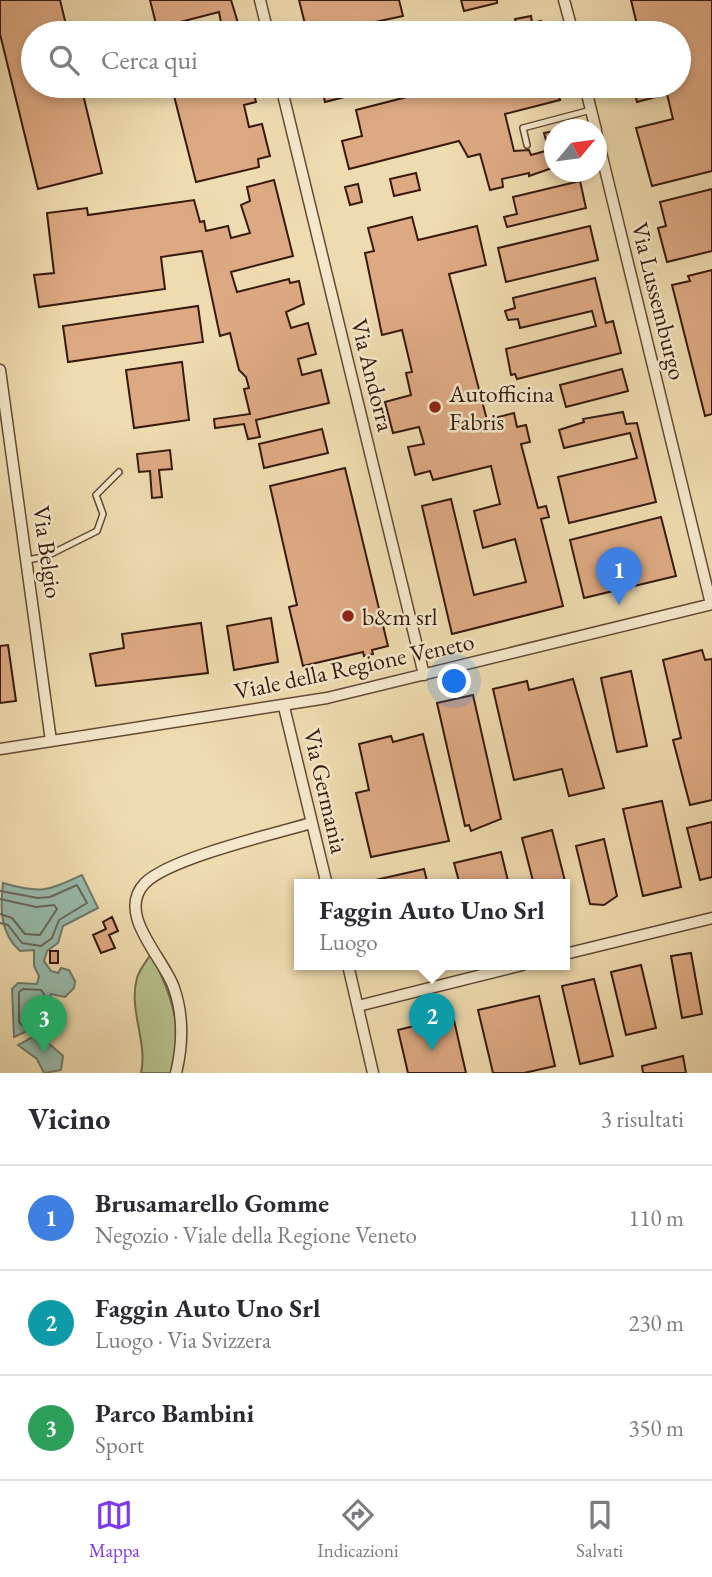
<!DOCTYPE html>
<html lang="it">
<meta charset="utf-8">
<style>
:root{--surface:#fff;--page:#f7f7f7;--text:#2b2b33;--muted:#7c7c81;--line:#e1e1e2;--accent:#7c3aed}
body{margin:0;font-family:"EB Garamond",serif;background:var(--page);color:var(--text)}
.compass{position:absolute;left:544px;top:119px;width:63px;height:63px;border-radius:50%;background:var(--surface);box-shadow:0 4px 10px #0003;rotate:61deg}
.you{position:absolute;left:455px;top:682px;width:24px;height:24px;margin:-18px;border:5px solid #fff;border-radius:50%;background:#1a73e8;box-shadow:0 0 0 10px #1a73e833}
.badge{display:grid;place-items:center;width:46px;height:46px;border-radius:50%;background:var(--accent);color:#fff;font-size:23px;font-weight:700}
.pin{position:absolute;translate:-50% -58px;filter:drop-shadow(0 2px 4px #0008)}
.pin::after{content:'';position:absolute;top:37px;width:24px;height:21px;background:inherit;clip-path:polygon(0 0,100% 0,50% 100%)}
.popup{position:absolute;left:294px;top:879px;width:276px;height:91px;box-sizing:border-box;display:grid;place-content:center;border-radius:0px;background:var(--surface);filter:drop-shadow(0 2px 5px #0005);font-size:23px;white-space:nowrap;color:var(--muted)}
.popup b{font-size:26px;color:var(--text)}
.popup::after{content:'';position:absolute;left:50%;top:100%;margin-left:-14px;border:14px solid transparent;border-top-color:var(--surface)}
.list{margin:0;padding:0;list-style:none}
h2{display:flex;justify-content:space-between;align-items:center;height:91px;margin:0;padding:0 28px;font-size:30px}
h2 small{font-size:23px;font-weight:400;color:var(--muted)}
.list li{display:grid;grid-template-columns:46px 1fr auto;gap:21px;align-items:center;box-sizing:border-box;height:105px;padding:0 28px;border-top:2px solid var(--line)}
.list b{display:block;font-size:26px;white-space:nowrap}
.list p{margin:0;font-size:23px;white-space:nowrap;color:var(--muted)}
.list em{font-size:23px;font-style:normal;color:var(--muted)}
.icon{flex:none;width:38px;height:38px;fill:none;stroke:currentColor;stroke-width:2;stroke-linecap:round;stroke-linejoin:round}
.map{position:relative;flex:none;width:712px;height:1073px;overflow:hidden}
.search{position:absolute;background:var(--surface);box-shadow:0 4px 10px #0003;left:21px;right:21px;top:21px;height:77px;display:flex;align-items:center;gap:18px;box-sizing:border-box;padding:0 24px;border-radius:38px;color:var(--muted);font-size:26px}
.sheet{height:406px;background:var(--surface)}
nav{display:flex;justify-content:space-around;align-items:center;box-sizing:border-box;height:98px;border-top:2px solid var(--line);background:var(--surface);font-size:19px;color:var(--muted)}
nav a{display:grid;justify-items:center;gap:4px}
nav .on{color:var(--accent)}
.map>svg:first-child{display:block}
.green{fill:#b6c18c;stroke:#766d4c;stroke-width:2}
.water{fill:#99bbad;stroke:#717a6c;stroke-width:2}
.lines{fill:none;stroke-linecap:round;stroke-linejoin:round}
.shore{stroke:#686a5c;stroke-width:2}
.building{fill:#dda983;stroke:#36190b;stroke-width:2}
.service-casing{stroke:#644a34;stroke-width:8}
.minor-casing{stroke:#644a34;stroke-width:13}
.service{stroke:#f4e8cb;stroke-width:5}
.minor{stroke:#f4e8cb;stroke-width:10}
.poi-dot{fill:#8f2418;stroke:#f4e8cb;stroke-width:2.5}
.labels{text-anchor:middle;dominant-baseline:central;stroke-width:5;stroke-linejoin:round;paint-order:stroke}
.street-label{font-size:24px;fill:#36190b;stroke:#f4e8cb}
.poi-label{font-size:24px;fill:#36190b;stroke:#f4e8cb;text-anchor:start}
</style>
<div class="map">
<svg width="712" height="1073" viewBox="0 0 712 1073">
<rect width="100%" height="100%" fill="#eedbaf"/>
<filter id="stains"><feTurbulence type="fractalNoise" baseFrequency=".00286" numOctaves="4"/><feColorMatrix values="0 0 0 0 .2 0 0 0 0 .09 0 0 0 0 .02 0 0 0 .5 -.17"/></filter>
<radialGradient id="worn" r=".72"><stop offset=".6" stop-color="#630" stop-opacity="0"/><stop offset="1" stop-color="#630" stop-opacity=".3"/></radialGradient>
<path class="green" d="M151,954c24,46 27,68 29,119h-39c7,-31 -13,-64 -4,-95 2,-8 9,-16 14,-24z"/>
<path class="water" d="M82,875l16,33 -35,18 -5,17 -11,8 -3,10 7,10 7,2 3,-5 8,2 6,11 -1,7 -9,9 -14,-3c-3,25 -15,34 -37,43l-2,-48 6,-6 19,1 2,-8 -5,-10v-16l-14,1c-20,-18 -20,-42 -17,-68 38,11 44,8 79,-8z
M38,1034l25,22 -2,14 -17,3 -7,-14 -19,-14z"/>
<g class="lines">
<path class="shore" d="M0,891l38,7 12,-1 27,-12 10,18 -28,17 -7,18 -11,8 -19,-3 -14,-18 -8,-2
M0,899l36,8 18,-2 3,4 -17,26 -15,-1 -13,-16 -12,-4
M23,989l18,1 3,4 -3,17 -19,14 -3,-3v-30z"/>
</g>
<path class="building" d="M0,0h60l8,33h-35v53h48l21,87 -64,16 -38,-155z
M150,0h81l10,33h-18l-4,-21 -62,16z
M299,0h100l4,16 -79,17 -1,-3 -5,1 -3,-9 -10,2z
M461,0h36v3l-33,8z
M631,0h81v171l-60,15 -16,-58 37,-9 -6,-25 -30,8 -4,-16h46v-53h-40z
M531,16l1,7 9,-2 3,12h-26l-3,-14z
M182,86h70l4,16 -12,3 5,22 13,-3 8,32 -12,3 1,8 -63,15 -24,-94z
M321,86h55v3l-51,13z
M471,86h85l4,14 -55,14 9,37 15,-1 2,5 18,-5 -5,-17 11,-2v36l-26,9v-3l-27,6 1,8 -13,3 -10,-36 -12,3 -9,-16 -110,28 -7,-28 20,-5 -6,-26 86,-22 1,3z
M416,173l4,17 -26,6 -4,-17z
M274,180l19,76 -62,16 6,20 52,-13 1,4 9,-2 5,23 -18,8 5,16 17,-5 8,31 -18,5 4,16 19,-5 8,33 -73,17 4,17 -12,2 -4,-15 -29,4 -1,-9 36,-5 -6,-25 5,-1 -3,-11 -7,-7 -9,-37 -10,3 -18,-85 -41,6 4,32 -126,18 -5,-32 20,-2 -7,-60 40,-5 1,7 106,-15 6,22 4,-1 2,10 22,-5 3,12 19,-5 -9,-28 9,-4 -3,-14z
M580,181l6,27 -79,19 -3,-10 13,-3 -4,-17z
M358,184l4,18 -12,3 -5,-18z
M712,189v62l-45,11 -9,-34 8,-2 -6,-24z
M412,217l6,23 59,-14 9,39 -37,9 38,146 27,-7 3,14 9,-2 4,17 -9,2 17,64 8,-2 3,11 -8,2 22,87 -111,28 -30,-128 29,-7 23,96 52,-13 -11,-43 -32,9 -9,-37 26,-7 -9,-38 -58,14 -3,-9 -15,4 -7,-28 16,-3 -5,-17 -26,6 -8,-31 26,-7 -5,-22 6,-1 -10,-42 -20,5 -17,-82 9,-2 -6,-23z
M590,226l8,34 -92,22 -8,-34z
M712,270v144l-7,2 -33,-131 18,-4 -2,-5z
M595,278l11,45 7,-2 8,32 -104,26 -2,-5 -4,1 -5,-26 90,-23 -4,-15 -72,17 -2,-9 -10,1 -3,-9 10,-3 -2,-10z
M198,306l5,36 -135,20 -5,-36z
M182,362l7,58 -55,8 -8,-58z
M622,369l6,22 -62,16 -6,-22z
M623,412l3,12 11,-1 19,79 -87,21 -11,-46 79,-19 -7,-25 -66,15 -5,-18 25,-8 -1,-3z
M322,429l6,24 -64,15 -5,-24z
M170,450l2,19 -13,1 3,27 -10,1 -2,-27 -11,1 -2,-18z
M345,468l43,178 -16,4 1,4 -4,1 -5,1 -1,-4 -60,14 -14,-59 8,-2 -27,-119z
M661,517l15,59 -92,22 -14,-58z
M271,618l7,44 -44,8 -7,-44z
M201,623l7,50 -112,13 -6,-32 34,-6 -2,-14z
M8,645l8,56 -16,2v-57z
M702,650l3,10 7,-1v141l-22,5 -17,-65 8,-2 -18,-78z
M631,671l16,75 -30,6 -16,-74z
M573,679l31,109 -35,8 -7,-27 -48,11 -21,-91 34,-8 2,9z
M473,695l28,124 -30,12 -2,-6 -4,1 -28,-123z
M423,734l26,107 -78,16 -15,-64 13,-3 -10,-46 32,-8 2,6z
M662,801l19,86 -38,9 -20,-87z
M712,822v55l-12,3 -13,-52z
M552,830l14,55h-32l-12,-47z
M604,839l13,57 -13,9 -14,-1 -14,-58z
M501,852l8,33h-49l-6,-22z
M424,869l4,16h-56l-1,-4z
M112,917l6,14 -9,4 6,13 -14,5 -8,-18 13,-6 -3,-7z
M50,951h8v12h-8z
M691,953l11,61 -20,4 -11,-62z
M641,965l15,63 -30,7 -15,-63z
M594,979l19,77 -33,8 -18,-78z
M539,996l16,70 -31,7h-31l-15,-63z
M453,1016l13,57h-58l-10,-43z
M683,1056l3,17h-43l-1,-7z"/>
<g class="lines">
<g class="service-casing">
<path id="service" d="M527,145l-4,-17 68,-18
M28,560l19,-4 50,-25 6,-17 -7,-19 23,-23"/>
</g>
<g class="minor-casing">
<path id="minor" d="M260,0l8,33
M564,0l9,33
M281,86l143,589
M585,86l11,44
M596,132l115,472
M0,370l51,371
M284,707l43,178
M0,749l327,-51 385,-94
M565,954l147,-36
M348,965l25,108
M358,1006l164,-41
M176,1073c7,-29 8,-56 -2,-85 -10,-30 -59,-74 -29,-105 25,-25 129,-49 166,-60"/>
</g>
<use href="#service" class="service"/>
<use href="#minor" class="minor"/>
</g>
<g class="poi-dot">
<circle cx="435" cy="407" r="7"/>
<circle cx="348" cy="616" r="7"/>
</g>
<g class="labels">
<g class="street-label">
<text transform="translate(659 301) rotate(76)">Via Lussemburgo</text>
<text transform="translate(373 375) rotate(76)">Via Andorra</text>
<text transform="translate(48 552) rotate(82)">Via Belgio</text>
<text transform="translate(354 666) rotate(-12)">Viale della Regione Veneto</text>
<text transform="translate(326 791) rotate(77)">Via Germania</text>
</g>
<g class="poi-label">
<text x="449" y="393">Autofficina<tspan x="449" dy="28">Fabris</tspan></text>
<text x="362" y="616">b&amp;m srl</text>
</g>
</g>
<rect width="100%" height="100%" filter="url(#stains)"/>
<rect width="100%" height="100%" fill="url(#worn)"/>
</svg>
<svg class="compass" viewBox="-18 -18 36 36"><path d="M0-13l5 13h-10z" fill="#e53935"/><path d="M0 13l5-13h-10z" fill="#7c7c81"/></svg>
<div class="you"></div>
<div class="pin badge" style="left:619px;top:605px;background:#3f7fe0">1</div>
<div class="pin badge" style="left:432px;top:1051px;background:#0f9aa8">2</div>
<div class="popup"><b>Faggin Auto Uno Srl</b>Luogo</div>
<div class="pin badge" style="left:44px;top:1053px;background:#2e9e5b">3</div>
<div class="search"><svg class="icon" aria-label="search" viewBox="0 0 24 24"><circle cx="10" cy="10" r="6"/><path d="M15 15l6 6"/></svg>Cerca qui</div>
</div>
<section class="sheet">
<h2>Vicino<small>3 risultati</small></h2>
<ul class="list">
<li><span class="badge" style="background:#3f7fe0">1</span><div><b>Brusamarello Gomme</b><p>Negozio · Viale della Regione Veneto</p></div><em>110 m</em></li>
<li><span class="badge" style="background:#0f9aa8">2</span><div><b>Faggin Auto Uno Srl</b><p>Luogo · Via Svizzera</p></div><em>230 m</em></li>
<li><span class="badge" style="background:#2e9e5b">3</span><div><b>Parco Bambini</b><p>Sport</p></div><em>350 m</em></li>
</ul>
</section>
<nav>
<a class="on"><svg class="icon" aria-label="map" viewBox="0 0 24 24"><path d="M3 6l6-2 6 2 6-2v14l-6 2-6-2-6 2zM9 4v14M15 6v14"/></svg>Mappa</a>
<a><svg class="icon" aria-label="directions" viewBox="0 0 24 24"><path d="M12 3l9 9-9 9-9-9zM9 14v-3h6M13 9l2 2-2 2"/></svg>Indicazioni</a>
<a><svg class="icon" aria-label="saved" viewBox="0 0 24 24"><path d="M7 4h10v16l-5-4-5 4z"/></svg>Salvati</a>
</nav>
